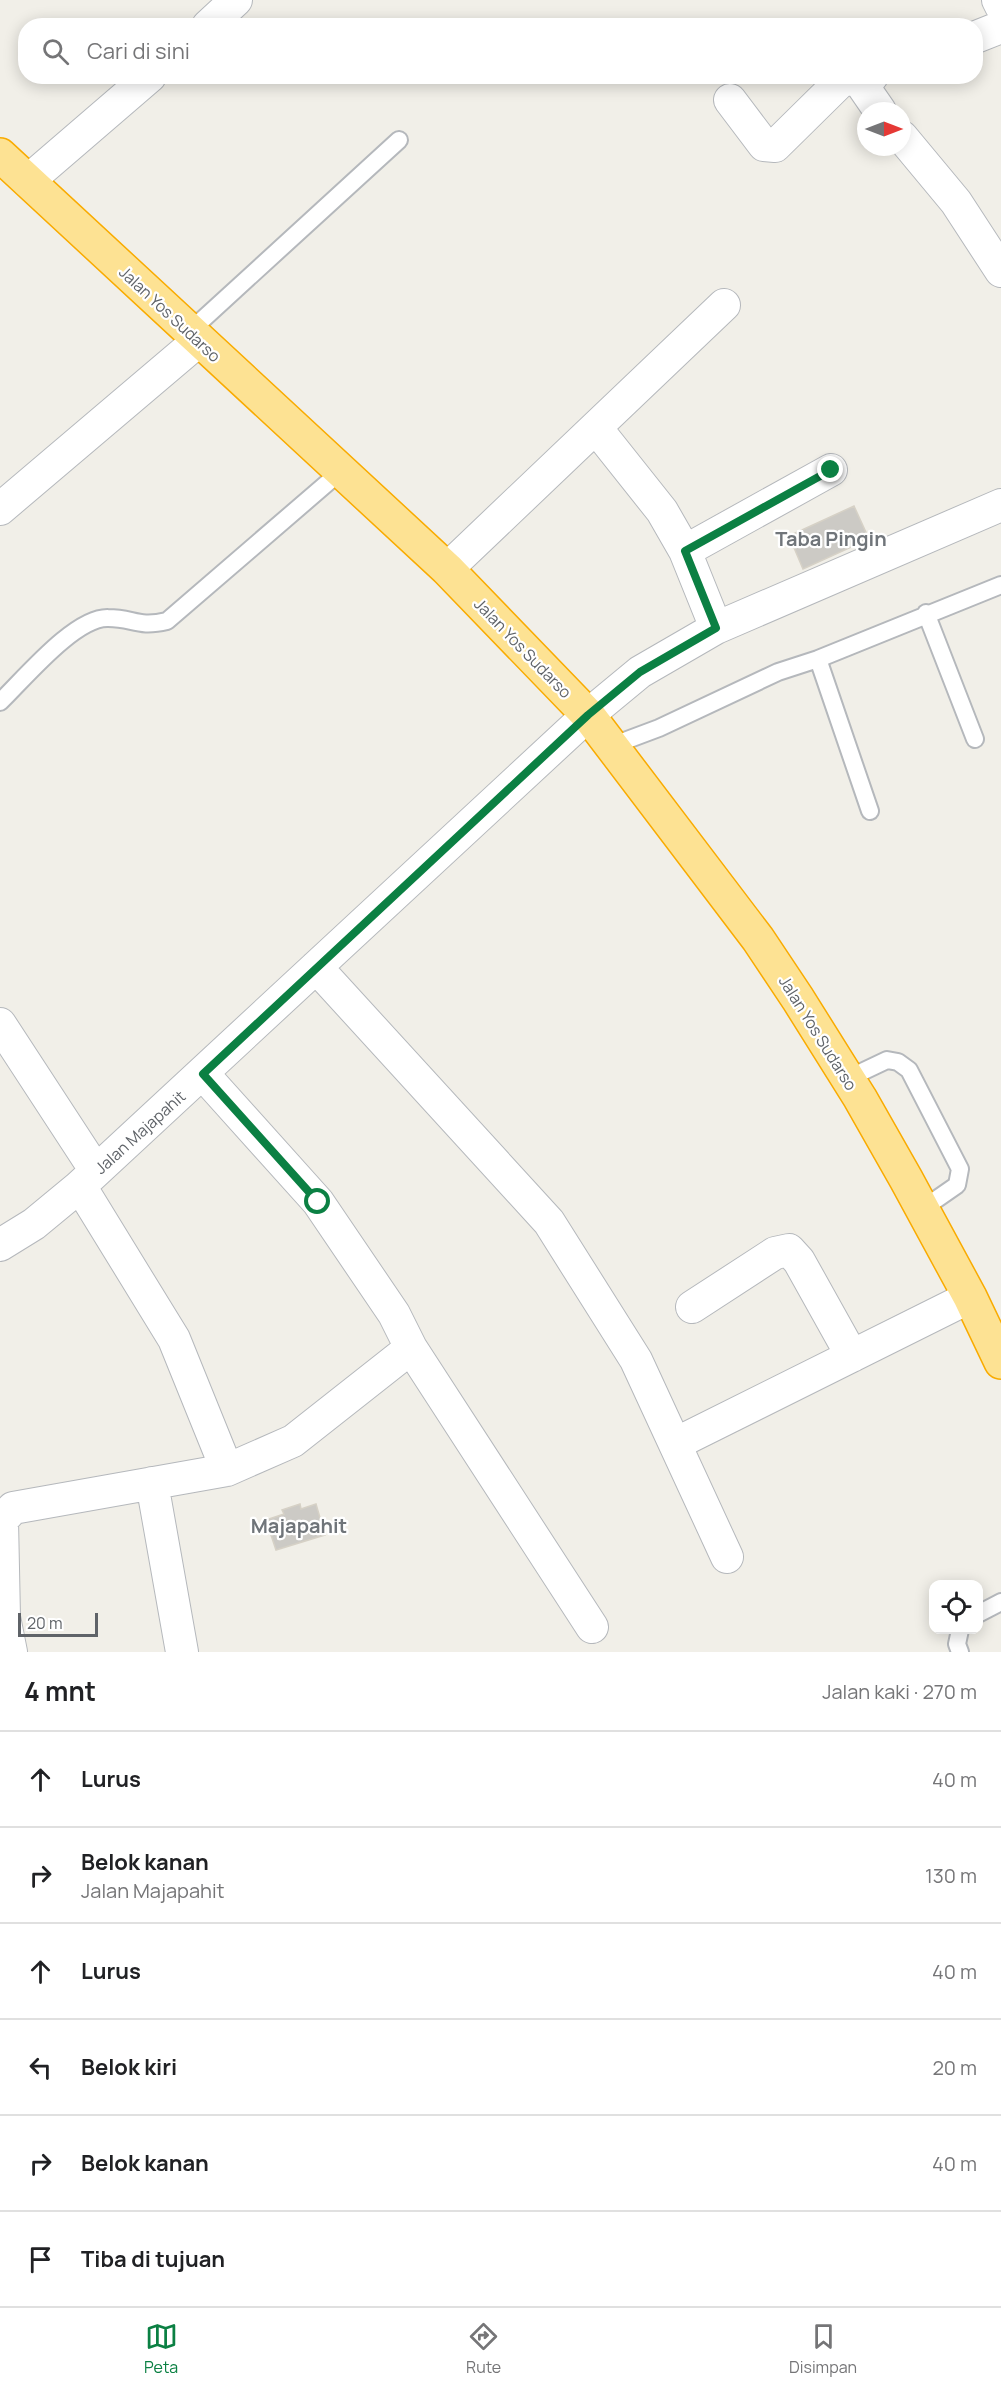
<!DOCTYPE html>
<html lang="id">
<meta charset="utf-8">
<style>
:root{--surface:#fff;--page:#f6f6f6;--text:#202124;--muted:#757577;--line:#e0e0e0;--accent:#0b8043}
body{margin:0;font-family:Manrope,sans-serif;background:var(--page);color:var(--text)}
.controls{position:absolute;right:18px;bottom:18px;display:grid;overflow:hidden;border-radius:12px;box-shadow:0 3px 15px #0003}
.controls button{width:54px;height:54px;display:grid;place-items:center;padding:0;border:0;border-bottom:2px solid var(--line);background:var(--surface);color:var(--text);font:30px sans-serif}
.compass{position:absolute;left:857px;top:102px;width:54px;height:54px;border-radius:50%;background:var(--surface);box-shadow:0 3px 15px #0003;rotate:90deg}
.scale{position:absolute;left:18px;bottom:15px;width:80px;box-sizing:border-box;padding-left:6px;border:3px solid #5f6368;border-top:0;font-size:16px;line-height:21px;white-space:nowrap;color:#5f6368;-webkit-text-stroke:4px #fff;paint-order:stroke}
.stop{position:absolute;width:18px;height:18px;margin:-14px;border:4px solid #0b8043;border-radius:50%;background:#fff}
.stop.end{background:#0b8043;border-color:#fff;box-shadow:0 2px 6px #0008}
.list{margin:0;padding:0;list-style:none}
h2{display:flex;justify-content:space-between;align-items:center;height:78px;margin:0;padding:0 24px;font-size:26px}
h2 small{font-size:20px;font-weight:400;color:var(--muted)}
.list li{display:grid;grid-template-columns:39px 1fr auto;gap:18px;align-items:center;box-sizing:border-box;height:96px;padding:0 24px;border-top:2px solid var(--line)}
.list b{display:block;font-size:22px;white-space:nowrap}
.list p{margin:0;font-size:20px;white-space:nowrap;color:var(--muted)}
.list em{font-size:20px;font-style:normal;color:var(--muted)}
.icon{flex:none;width:33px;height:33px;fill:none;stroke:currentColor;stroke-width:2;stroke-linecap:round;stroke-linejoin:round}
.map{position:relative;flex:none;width:1001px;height:1652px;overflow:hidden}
.search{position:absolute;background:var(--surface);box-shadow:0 3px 15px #0003;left:18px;right:18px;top:18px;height:66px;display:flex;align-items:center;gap:15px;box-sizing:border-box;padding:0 21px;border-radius:24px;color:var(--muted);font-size:22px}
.sheet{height:654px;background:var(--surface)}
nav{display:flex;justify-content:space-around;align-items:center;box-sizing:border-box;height:84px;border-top:2px solid var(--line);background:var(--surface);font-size:16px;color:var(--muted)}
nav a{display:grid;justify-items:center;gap:3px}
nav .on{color:var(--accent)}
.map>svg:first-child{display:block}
.building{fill:#cccac5;stroke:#d6d1c6;stroke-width:1.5}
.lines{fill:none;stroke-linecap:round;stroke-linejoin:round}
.lane-casing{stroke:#b5b8bc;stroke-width:20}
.street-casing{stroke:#b5b8bc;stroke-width:34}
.highway-casing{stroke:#f9ab00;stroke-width:36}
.lane{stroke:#fff;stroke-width:16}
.street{stroke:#fff;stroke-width:32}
.highway{stroke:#fde293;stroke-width:33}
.route{stroke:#0b8043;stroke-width:8}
.labels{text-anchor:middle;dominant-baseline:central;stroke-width:4.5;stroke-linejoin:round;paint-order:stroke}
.street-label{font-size:16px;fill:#5f6368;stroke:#fff}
.quarter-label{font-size:20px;font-weight:bold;fill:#70757a;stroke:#fff}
</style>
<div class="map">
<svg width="1001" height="1652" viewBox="0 0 1001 1652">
<rect width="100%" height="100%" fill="#f1efe8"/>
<path class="building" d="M854,506l15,33 -66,30 -14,-33z
M300,1504l1,5 15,-5 9,31 -49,15 -10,-30 18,-6 -2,-4z"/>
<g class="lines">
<g class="lane-casing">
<path id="lane" d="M189,332l210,-192
M926,613l49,126
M818,659l52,152
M0,702c24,-23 75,-85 108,-84 26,0 29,10 59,3l173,-149
M611,746l48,-18 119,-56 40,-13 183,-74
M847,1079l40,-19 11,2 11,8 51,99 -3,16 -36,25
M978,1614l23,-12
M960,1630l-3,14 3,8"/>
</g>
<g class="street-casing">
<path id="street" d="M998,0l3,6
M208,26l28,-26
M976,37l25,-10
M872,76l-14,3 22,32
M730,100l34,45 11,1 67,-66 16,-1
M902,137l54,65 45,69
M28,181l122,-105
M596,428l66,83 23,40 31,77
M0,509l198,-168
M685,551l146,-81
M447,569l277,-264
M316,967l233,255 87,138 91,197
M0,1024l96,147
M80,1186l94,153 53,131
M0,1245l34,-21 46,-38 508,-471 52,-43 76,-44 285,-123
M692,1307l83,-54 14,-3 10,11 53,95
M411,1348l181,279
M675,1444l295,-147
M152,1483l30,169
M11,1652l-7,-35 -2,-97 11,-12 214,-38 66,-29 118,-93 -17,-34 -76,-112 -115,-128"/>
</g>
<g class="highway-casing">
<path id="highway" d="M0,155l447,414 141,146 170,224 40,60 62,99 46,81 64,118 31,65"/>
</g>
<use href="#lane" class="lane"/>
<use href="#street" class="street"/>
<use href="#highway" class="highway"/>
</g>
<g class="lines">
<path class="route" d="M318,1202l-115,-128 385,-359 52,-43 76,-44 -31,-77 146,-81"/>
</g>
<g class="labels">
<g class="street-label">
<text transform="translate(170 314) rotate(43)">Jalan Yos Sudarso</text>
<text transform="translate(523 648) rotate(46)">Jalan Yos Sudarso</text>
<text transform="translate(818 1033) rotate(58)">Jalan Yos Sudarso</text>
<text transform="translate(140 1132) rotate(-42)">Jalan Majapahit</text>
</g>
<g class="quarter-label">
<text x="831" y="538">Taba Pingin</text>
<text x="299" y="1525">Majapahit</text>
</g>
</g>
</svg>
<div class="controls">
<button><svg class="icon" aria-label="locate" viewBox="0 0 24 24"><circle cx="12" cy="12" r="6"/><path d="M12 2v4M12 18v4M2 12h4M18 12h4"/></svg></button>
</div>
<svg class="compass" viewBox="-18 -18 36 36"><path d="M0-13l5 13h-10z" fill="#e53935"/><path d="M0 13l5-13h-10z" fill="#757577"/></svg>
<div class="scale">20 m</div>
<div class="stop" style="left:318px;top:1202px"></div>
<div class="stop end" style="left:831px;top:470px"></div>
<div class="search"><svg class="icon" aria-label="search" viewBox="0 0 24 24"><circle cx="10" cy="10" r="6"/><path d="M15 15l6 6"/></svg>Cari di sini</div>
</div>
<section class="sheet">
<h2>4 mnt<small>Jalan kaki · 270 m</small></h2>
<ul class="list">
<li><svg class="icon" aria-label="ahead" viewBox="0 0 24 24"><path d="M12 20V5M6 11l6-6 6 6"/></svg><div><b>Lurus</b></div><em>40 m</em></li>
<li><svg class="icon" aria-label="right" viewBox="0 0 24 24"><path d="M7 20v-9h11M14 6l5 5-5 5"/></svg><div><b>Belok kanan</b><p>Jalan Majapahit</p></div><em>130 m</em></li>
<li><svg class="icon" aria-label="ahead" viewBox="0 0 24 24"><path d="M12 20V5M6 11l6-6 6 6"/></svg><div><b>Lurus</b></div><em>40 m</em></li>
<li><svg class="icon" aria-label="left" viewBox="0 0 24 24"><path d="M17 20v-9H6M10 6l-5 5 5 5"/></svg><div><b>Belok kiri</b></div><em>20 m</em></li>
<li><svg class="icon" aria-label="right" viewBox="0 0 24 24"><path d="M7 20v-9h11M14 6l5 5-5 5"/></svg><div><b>Belok kanan</b></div><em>40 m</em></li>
<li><svg class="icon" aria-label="arrive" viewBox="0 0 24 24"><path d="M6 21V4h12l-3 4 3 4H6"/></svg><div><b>Tiba di tujuan</b></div></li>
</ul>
</section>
<nav>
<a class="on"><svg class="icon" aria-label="map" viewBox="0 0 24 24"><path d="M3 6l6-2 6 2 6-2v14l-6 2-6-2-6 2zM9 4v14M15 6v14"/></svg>Peta</a>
<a><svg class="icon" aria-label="directions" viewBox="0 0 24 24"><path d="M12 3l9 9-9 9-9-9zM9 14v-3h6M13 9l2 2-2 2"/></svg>Rute</a>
<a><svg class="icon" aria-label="saved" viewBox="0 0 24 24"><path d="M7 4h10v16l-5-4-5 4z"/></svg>Disimpan</a>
</nav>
